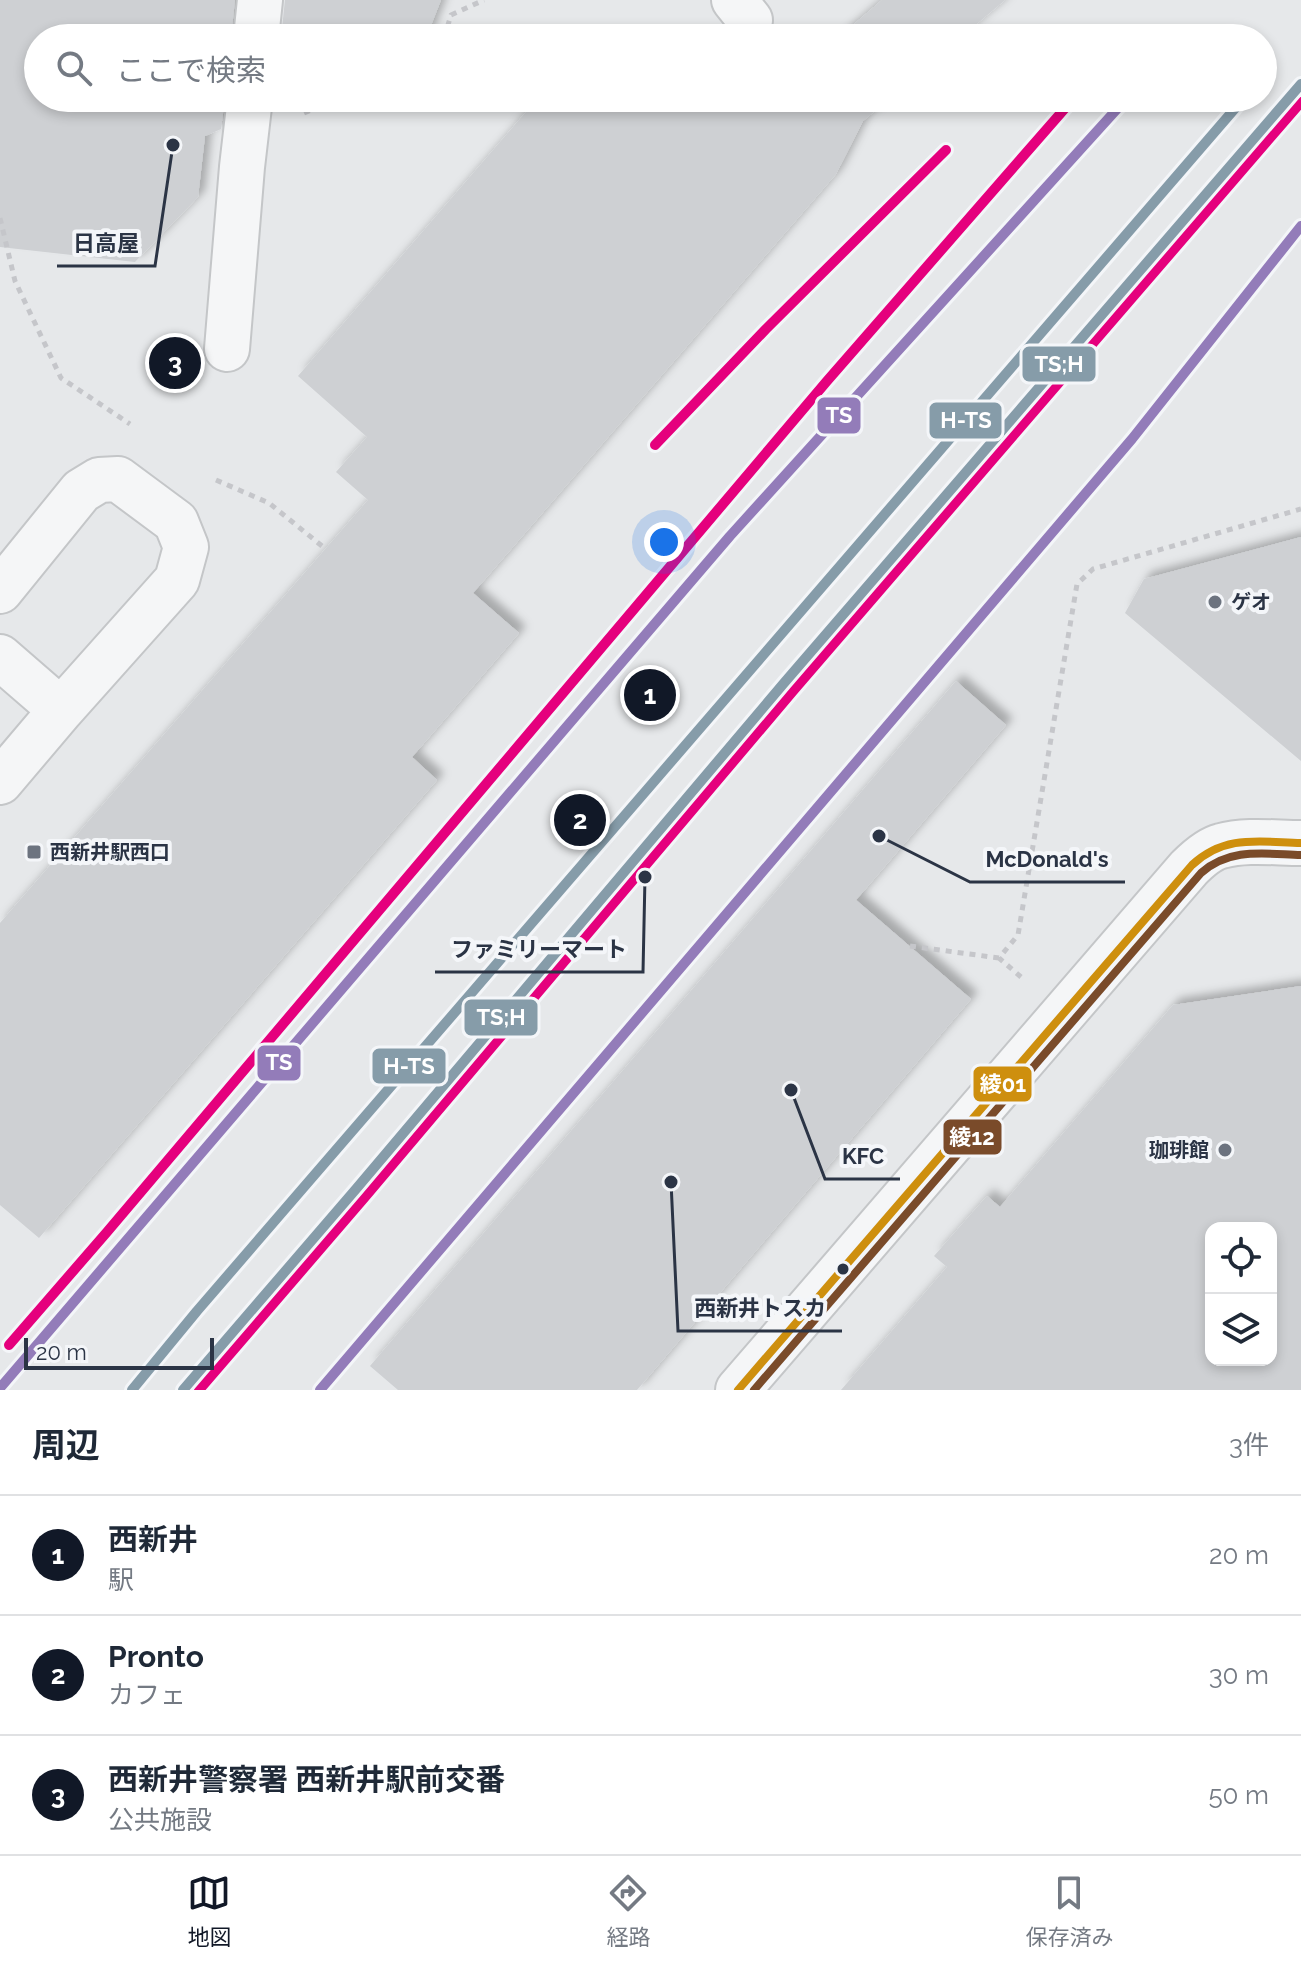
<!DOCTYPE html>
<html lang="ja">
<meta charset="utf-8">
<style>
:root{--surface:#fff;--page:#f6f6f7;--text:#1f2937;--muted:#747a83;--line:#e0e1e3;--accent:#111827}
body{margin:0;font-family:Raleway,"Noto Sans JP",sans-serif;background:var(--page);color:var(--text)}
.controls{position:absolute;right:24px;bottom:24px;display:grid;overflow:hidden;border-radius:16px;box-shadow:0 4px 12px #0003}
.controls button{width:72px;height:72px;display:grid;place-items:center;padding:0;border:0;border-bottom:2px solid var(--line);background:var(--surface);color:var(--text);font:40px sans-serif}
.scale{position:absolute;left:24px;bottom:20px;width:190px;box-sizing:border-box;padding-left:8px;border:4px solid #2b3445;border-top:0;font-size:22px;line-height:28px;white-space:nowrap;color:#2b3445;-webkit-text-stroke:6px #f4f6f9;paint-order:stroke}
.you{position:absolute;left:664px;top:542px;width:28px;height:28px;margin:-20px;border:6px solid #fff;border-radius:50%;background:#1a73e8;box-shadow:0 0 0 12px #1a73e833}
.badge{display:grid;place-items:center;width:52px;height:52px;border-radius:50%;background:var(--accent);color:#fff;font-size:26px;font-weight:700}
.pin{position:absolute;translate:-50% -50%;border:4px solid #fff;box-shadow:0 2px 8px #0006}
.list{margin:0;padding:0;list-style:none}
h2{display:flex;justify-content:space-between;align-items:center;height:104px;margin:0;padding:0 32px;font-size:34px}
h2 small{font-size:26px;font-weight:400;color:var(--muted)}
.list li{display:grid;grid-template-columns:52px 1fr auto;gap:24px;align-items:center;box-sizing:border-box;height:120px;padding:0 32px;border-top:2px solid var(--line)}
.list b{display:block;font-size:30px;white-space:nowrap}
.list p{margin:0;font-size:26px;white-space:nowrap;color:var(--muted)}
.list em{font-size:26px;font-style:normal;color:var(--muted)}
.icon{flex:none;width:44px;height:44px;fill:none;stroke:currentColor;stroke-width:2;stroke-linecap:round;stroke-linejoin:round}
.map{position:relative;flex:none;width:1301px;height:1390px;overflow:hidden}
.search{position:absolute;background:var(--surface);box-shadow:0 4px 12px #0003;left:24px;right:24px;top:24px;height:88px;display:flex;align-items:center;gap:20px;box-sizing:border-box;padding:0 28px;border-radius:44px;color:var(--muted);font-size:30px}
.sheet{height:464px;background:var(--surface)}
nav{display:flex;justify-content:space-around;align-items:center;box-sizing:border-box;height:112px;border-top:2px solid var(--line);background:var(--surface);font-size:22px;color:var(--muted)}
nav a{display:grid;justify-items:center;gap:4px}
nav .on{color:var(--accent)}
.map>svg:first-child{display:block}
.building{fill:#ced0d3;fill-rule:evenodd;filter:url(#shadow)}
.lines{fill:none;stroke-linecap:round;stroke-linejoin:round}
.minor-casing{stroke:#c4c6c8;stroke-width:48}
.path{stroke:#c5c6ca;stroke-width:5;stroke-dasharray:6 6;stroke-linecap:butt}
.minor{stroke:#f5f6f7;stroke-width:44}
.bus-1-casing{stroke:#f4f6f9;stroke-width:14}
.bus-2-casing{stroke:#f4f6f9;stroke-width:14}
.bus-1{stroke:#ce8f0e;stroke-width:8}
.bus-2{stroke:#7a4b2a;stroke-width:8}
.rail-1-casing{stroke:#f4f6f9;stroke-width:16}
.rail-1{stroke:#e5007d;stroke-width:10}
.metro-1-casing{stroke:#f4f6f9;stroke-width:16}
.metro-2-casing{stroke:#f4f6f9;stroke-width:16}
.metro-3-casing{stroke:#f4f6f9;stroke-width:16}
.metro-1{stroke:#937cb9;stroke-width:10}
.metro-2{stroke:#869ca9;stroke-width:10}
.metro-3{stroke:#869ca9;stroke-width:10}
.poi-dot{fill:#6c737f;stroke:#f4f6f9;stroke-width:3}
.bus-dot{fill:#2b3445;stroke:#f4f6f9;stroke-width:3}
.labels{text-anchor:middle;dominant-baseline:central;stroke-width:8;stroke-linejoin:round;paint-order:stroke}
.poi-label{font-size:20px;font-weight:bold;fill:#2b3445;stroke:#f4f6f9;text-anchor:start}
.leader{fill:none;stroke:#2b3445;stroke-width:3}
.callout-dot{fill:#2b3445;stroke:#f4f6f9;stroke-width:3}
.callout-label{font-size:22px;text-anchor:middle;font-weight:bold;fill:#2b3445;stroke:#f4f6f9;stroke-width:8;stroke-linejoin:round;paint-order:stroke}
.line-badge{stroke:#f4f6f9;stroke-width:3}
.badge-label{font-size:22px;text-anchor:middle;font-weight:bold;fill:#fff}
</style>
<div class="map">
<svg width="1301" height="1390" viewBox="0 0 1301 1390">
<defs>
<filter id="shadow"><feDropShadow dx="7" dy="-7" stdDeviation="4" flood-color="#0004"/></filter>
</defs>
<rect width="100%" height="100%" fill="#e6e8ea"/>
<path class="building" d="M0,0h235l-4,38h-193v60h187l-4,31 -16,7 -7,61 -63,65 -135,-15z
M285,0h156l-15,38h-145z
M882,0h123l-45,38h-122z
M538,98h218l6,5 6,-5h122l-27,23 -27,53 -363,419 46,40 -107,124 25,23 -398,458 -39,-33v-282l368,-423 -32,-28 31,-35 -69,-61z
M1301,537v224l-176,-148 19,-34z
M956,681l50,44 -150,175 115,99 -334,391h-239l-28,-24z
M1301,986v404h-460l106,-123 -13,-11 53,-60 13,11 173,-202zM1211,1228h60v132h-60z"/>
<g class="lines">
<g class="minor-casing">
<path id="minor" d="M734,0l16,20
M256,38l4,-38
M227,349l15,-182 8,-69
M0,591l81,-100 18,-11 19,-1 58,43 10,25 -9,33 -116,130
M0,657l61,53 -61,72
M738,1390l451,-522c9,-9 20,-19 32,-22 25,-7 55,-3 80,-3"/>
</g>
<path class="path" d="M444,38l7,-23 33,-15
M304,113l35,-15
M0,218l15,63 46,97 69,46
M216,480l53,23 53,43
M910,946l89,12
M1021,977l-22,-19 19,-23 59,-351 16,-15 208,-60"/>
<use href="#minor" class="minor"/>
<g class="bus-1-casing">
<path id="bus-1" d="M738,1390l454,-525c33,-31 68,-23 109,-22"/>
</g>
<g class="bus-2-casing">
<path id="bus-2" d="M754,1390l447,-517c29,-26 64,-19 100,-18"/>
</g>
<use href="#bus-1" class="bus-1"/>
<use href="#bus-2" class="bus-2"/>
<g class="rail-1-casing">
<path id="rail-1" d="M655,445l111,-116 180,-179
M9,1345l98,-113 720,-851 240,-275
M199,1390l166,-193 428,-506 508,-589"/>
</g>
<use href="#rail-1" class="rail-1"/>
<g class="metro-1-casing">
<path id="metro-1" d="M0,1388l730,-852 397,-438
M320,1390l812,-951 169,-213"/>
</g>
<g class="metro-2-casing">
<path id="metro-2" d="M132,1390l65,-79 1047,-1213"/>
</g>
<g class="metro-3-casing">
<path id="metro-3" d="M183,1390l173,-201 428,-506 517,-599"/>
</g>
<use href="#metro-1" class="metro-1"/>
<use href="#metro-2" class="metro-2"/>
<use href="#metro-3" class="metro-3"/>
</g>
<g class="poi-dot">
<circle cx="1215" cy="602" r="8"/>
<rect x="26" y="844" width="16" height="16" rx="4"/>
<circle cx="1225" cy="1150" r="8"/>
</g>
<circle class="bus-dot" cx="843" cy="1269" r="7"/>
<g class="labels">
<g class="poi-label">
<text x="1231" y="602">ゲオ</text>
<text x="50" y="852">西新井駅西口</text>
<text x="1209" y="1150" text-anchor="end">珈琲館</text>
</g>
</g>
<path class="leader" d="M173 145L155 266H57M879 836L970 882H1125M645 877L643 972H435M791 1090L825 1179H900M671 1182L678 1331H842"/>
<g class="callout-dot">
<circle cx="173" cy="145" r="8"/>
<circle cx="879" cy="836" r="8"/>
<circle cx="645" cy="877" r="8"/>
<circle cx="791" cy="1090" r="8"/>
<circle cx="671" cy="1182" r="8"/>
</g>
<g class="callout-label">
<text x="106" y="251">日高屋</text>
<text x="1047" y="867">McDonald's</text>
<text x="539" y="957">ファミリーマート</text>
<text x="863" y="1164">KFC</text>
<text x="760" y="1316">西新井トスカ</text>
</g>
<g class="line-badge">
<rect x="1021" y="345" width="76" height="38" rx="8" fill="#869ca9"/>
<rect x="816" y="396" width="46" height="39" rx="8" fill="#937cb9"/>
<rect x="928" y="401" width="75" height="39" rx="8" fill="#869ca9"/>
<rect x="463" y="998" width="76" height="39" rx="8" fill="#869ca9"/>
<rect x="256" y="1044" width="46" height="38" rx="8" fill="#937cb9"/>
<rect x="371" y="1047" width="76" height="38" rx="8" fill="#869ca9"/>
<rect x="972" y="1065" width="61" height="38" rx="8" fill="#ce8f0e"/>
<rect x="942" y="1118" width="61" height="38" rx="8" fill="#7a4b2a"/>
</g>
<g class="badge-label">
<text x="1059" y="372">TS;H</text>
<text x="839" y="423">TS</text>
<text x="966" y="428">H-TS</text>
<text x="501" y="1025">TS;H</text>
<text x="279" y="1070">TS</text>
<text x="409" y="1074">H-TS</text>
<text x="1003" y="1092">綾01</text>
<text x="972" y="1145">綾12</text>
</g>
</svg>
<div class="controls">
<button><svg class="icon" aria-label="locate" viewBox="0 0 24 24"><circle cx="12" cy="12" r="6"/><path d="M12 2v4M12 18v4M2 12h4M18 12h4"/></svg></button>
<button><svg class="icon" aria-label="layers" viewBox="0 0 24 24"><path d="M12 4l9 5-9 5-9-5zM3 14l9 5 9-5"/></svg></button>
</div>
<div class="scale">20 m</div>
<div class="you"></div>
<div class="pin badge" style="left:650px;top:695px">1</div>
<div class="pin badge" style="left:580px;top:820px">2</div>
<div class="pin badge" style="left:175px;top:363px">3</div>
<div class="search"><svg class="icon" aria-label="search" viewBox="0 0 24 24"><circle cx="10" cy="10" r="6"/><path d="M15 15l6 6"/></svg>ここで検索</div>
</div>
<section class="sheet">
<h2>周辺<small>3件</small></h2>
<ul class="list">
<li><span class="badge">1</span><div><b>西新井</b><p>駅</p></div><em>20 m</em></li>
<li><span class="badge">2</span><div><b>Pronto</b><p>カフェ</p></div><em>30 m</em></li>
<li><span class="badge">3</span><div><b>西新井警察署 西新井駅前交番</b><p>公共施設</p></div><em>50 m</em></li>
</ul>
</section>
<nav>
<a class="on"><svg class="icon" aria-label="map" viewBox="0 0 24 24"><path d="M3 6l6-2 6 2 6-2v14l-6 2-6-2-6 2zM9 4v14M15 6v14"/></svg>地図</a>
<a><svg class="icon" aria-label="directions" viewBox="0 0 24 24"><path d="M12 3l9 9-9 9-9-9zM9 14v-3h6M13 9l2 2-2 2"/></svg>経路</a>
<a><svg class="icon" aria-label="saved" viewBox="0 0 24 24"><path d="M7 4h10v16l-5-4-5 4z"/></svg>保存済み</a>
</nav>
